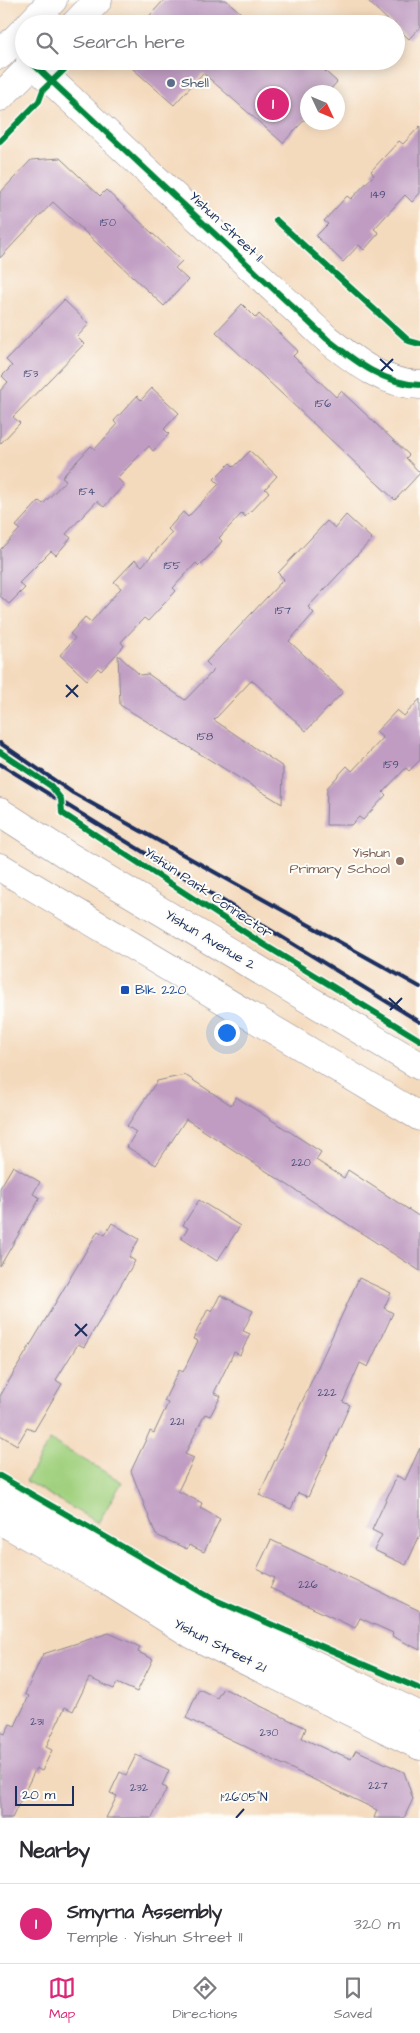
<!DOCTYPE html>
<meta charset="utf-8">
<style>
:root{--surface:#fff;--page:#f2f2f3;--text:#2b2b33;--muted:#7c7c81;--line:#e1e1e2;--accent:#db2777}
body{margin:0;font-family:"Architects Daughter",sans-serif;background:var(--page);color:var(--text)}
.compass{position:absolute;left:300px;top:85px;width:45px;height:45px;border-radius:50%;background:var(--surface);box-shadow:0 2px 12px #0003;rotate:134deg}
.scale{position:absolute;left:15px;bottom:12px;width:59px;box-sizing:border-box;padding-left:5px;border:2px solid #1b2f5e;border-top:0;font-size:14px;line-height:18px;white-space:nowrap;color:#1b2f5e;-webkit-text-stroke:4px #fdfcf7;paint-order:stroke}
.you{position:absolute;left:226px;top:1032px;width:18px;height:18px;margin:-12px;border:4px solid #fff;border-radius:50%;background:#1a73e8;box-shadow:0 0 0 8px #1a73e833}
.badge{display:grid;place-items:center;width:32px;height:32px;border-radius:50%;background:var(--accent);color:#fff;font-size:16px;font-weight:700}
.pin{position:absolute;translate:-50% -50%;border:2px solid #fff;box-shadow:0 1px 5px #0006}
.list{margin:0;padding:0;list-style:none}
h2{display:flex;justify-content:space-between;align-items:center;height:65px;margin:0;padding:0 20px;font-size:21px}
h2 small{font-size:16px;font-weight:400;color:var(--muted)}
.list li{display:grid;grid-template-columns:32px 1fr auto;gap:15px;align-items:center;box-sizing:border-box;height:80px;padding:0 20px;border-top:1px solid var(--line)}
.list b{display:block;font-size:19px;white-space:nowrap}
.list p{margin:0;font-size:16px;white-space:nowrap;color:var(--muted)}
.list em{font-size:16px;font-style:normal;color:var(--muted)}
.icon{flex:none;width:28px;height:28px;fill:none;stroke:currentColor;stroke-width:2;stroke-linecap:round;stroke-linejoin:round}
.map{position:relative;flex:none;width:420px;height:1818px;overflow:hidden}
.search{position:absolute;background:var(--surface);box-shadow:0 2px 12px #0003;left:15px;right:15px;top:15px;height:55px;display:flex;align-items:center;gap:12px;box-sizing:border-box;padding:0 18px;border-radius:28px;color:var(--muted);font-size:19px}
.sheet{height:145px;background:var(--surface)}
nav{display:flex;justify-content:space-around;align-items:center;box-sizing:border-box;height:70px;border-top:1px solid var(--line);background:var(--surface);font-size:14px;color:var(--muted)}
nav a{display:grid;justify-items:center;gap:2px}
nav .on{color:var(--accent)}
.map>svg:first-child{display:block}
.green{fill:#a1d17f;stroke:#5e806e}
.building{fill:#c09cc2}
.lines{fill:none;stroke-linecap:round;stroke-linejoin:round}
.minor-casing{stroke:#88848e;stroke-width:29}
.major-casing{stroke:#88848e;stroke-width:29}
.minor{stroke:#fff;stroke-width:28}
.major{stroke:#fff;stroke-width:28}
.rail{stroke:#1b2f5e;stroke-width:4}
.cycleway-casing{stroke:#fdfcf7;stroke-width:9}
.cycleway{stroke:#00873e;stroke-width:6}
.ticks{fill:none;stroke:#1b2f5e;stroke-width:2}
.service-dot{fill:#5c6f8a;stroke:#fdfcf7;stroke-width:2}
.education-dot{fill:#8d6e63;stroke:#fdfcf7;stroke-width:2}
.transit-dot{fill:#1a4fb4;stroke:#fdfcf7;stroke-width:2}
.labels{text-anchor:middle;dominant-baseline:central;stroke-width:4;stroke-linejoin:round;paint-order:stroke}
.number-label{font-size:11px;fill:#444a77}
.service-label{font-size:14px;fill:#4e5e75;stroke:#fdfcf7;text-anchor:start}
.street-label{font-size:14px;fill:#1b2f5e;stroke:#fdfcf7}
.education-label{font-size:14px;fill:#785e54;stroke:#fdfcf7;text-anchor:end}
.transit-label{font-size:14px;fill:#164399;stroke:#fdfcf7;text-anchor:start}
.ticks-label{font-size:12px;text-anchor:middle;fill:#1b2f5e;stroke:#fdfcf7;stroke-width:4;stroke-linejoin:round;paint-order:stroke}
</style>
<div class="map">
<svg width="420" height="1818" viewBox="0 0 420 1818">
<rect width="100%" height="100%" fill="#fdfcf7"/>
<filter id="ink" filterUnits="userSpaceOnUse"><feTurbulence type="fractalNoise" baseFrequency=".02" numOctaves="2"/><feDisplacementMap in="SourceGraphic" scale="10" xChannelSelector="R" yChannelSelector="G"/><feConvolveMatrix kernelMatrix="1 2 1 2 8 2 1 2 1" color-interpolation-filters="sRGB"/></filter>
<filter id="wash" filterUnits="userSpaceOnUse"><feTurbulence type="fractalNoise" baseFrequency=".0096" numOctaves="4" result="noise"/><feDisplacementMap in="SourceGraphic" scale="20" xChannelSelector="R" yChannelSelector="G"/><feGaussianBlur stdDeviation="1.12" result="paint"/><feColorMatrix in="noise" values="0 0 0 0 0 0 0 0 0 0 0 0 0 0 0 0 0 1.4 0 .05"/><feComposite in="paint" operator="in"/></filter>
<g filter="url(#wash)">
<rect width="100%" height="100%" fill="#f4dabd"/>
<path class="green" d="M50,1440l72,42 -24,41 -72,-42z"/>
<g id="blocks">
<path class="building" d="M164,0h62l15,13 -9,11h-90z
M367,0h53v27l-11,12 -13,-12v-3h-4z
M124,61h190l23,21 -9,10h-20v24l-25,27 -80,-70 -29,32z
M420,126v67l-8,9 -7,-7 -31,34 5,4 -15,17 -5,-5 -16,17 -27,-26 12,-12 -4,-3 23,-25 4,3 23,-24 -3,-4 28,-30 4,3z
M60,158l40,38 6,-6 76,71 -7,7 13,12 -24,26 -111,-104 -53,56v-65l31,-33z
M64,300l25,24 -12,13 7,7 -71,73 7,6 -20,21v-53l8,-9 -6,-6 10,-10 -6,-6z
M242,304l14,14 3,-4 39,37 -5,5 43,41 5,-6 68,64 -3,3 14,15 -25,27 -179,-168z
M152,388l27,25 -15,16 5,5 -16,17 -4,-5 -32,32 7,7 -20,22 -7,-6 -31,33 5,4 -15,17 -5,-4 -32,32 6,5 -16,16 -9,-8v-46l20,-21 -4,-3 23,-25 4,3 23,-24 -4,-3 29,-31 4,3 22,-24 -3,-4 23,-25 4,4z
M250,451l27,25 -12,13 4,3 -24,25 -3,-4 -23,25 3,3 -7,9 -16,16 -3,-3 -23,25 3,3 -28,30 -4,-3 -23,24 3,4 -23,25 -3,-3 -11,12 -27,-25 15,-17 -5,-4 15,-17 6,5 30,-34 -7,-6 21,-22 7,6 30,-33 -4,-4 15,-17 5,5 31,-33 -5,-5 16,-16 4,4z
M346,515l26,24 -64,68 6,6 -25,28 54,51 -37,39 -54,-51 -38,40 69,47 -1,37 -162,-99 -2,-50 22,20 8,-1 37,26 29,-30 -8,-8 78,-83 -6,-6 49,-52 8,7z
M420,699v61l-11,11 -3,-3 -23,24 3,3 -23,25 -4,-3 -8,8h-25l1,-37 20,-22 5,5 31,-33 -7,-6 21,-22 7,6z
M185,1075l46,30 5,-8 85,55 -5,8 28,18 4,-8 72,47v54l-234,-152 -30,46 -29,-18 9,-15 -9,-6 30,-45z
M13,1166l27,16 -7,12 7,4 -40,68v-78z
M199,1200l41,26 -23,35 -36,-23 7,-10 -5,-3z
M112,1223l27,16 -10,18 6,4 -51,86 -6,-3 -22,36 6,4 -28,47 -7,-3 -10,17 -17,-10v-39l98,-165 7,4z
M359,1278l32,15 -7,15 9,5 -25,54 -8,-4 -17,39 7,3 -42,92 -10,-4 -7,16 -32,-14z
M220,1295l33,16 -10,20 7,3 -10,21 -6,-3 -20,41 7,3 -11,20 -5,-2 -20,40 9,4 -16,33 24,12 -2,5 20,11 -16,33 -15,-7 -2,4 -31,-14 -25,-64 19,-40 4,2 14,-30 -4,-2 15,-31 4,2 15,-31 -5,-2 15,-30 4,2z
M420,1448v87l-14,30 -32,-15 8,-15 -10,-5 25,-54 8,4z
M271,1540l149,71v39l-28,-14 1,-3 -33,-15 -5,10 -85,-40 5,-10 -18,-9z
M109,1633l31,14 -2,5 15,7 -16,33 -20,-9 -3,6 -25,-11 -16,33 -8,-4 -19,40 6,3 -10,21 -6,-3 -24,50h-12v-86l5,2 5,-10 5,2 14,-30 -4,-2 18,-40z
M223,1688l83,40 -4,10 32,15 1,-1 16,7 5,-9 48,22 9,27 -9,19h-30l3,-8 -191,-92 13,-29 18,9z
M136,1755l33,15 -7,16 5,2 -15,30h-46l11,-22 -7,-3 10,-21 6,3z"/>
</g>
</g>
<g filter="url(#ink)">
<use href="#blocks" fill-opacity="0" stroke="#88848e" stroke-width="1"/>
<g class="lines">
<g class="minor-casing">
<path id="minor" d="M30,61l297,278c28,22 56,45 93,46
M0,1495l207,117 213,104
M0,1520l104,59 89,56 227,111"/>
</g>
<g class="major-casing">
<path id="major" d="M30,24l23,-24
M75,24l23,-24
M0,55l24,-25
M0,97l36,-36
M0,812l67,43 353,211
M0,867l420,250"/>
</g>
<use href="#minor" class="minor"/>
<use href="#major" class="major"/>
<path class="rail" d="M0,743l73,50 347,194
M0,764l420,258"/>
<g class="cycleway-casing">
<path id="cycleway" d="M30,61l297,278c28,22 56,45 93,46
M0,141l39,-40 4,-11 30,-29
M276,220l133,121 11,3
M0,752l51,34 10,13 1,14 201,131 157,96
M0,1476l213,123 207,90"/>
</g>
<use href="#cycleway" class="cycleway"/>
</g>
</g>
<path class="ticks" d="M380,359l13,12M381,371l12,-12M66,685l12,12M66,697l12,-12M389,998l13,12M390,1010l12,-12M75,1324l12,12M75,1336l12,-12M236,1818l8,-9"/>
<circle class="service-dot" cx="171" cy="83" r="5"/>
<circle class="education-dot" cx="400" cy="861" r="5"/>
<rect class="transit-dot" x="120" y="985" width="10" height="10" rx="2.5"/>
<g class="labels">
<g class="number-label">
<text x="378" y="194">149</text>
<text x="108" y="222">150</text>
<text x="31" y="373">153</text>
<text x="323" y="403">156</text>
<text x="87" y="491">154</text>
<text x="172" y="565">155</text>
<text x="283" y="610">157</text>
<text x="205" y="736">158</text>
<text x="391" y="764">159</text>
<text x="301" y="1162">220</text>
<text x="327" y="1392">222</text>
<text x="177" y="1421">221</text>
<text x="308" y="1584">226</text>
<text x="37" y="1721">231</text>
<text x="269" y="1732">230</text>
<text x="378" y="1785">227</text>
<text x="139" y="1787">232</text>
</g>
<g class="service-label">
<text x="181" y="83">Shell</text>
</g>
<g class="street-label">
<text transform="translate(226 227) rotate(43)">Yishun Street 11</text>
<text transform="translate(208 893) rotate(34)">Yishun Park Connector</text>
<text transform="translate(210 940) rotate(31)">Yishun Avenue 2</text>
<text transform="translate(220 1646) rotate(27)">Yishun Street 21</text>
</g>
<g class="education-label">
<text x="390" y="853">Yishun<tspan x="390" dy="16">Primary School</tspan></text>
</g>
<g class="transit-label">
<text x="135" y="990">Blk 220</text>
</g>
</g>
<g class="ticks-label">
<text x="244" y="1801">1°26'05"N</text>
</g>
</svg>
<svg class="compass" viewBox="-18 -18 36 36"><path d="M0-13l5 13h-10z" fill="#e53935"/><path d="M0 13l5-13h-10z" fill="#7c7c81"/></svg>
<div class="scale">20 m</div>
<div class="you"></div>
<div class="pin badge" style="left:273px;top:104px">1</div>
<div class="search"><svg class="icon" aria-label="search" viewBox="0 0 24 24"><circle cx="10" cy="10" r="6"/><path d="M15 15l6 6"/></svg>Search here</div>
</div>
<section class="sheet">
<h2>Nearby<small></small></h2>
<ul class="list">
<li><span class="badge">1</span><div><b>Smyrna Assembly</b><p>Temple · Yishun Street 11</p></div><em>320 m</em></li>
</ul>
</section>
<nav>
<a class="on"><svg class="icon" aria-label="map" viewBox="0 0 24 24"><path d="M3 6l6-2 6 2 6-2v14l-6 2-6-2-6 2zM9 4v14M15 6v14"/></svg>Map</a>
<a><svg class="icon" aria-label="directions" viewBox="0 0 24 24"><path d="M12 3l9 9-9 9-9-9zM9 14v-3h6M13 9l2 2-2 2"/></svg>Directions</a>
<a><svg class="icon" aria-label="saved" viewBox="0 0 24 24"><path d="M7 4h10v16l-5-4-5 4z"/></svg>Saved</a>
</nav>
